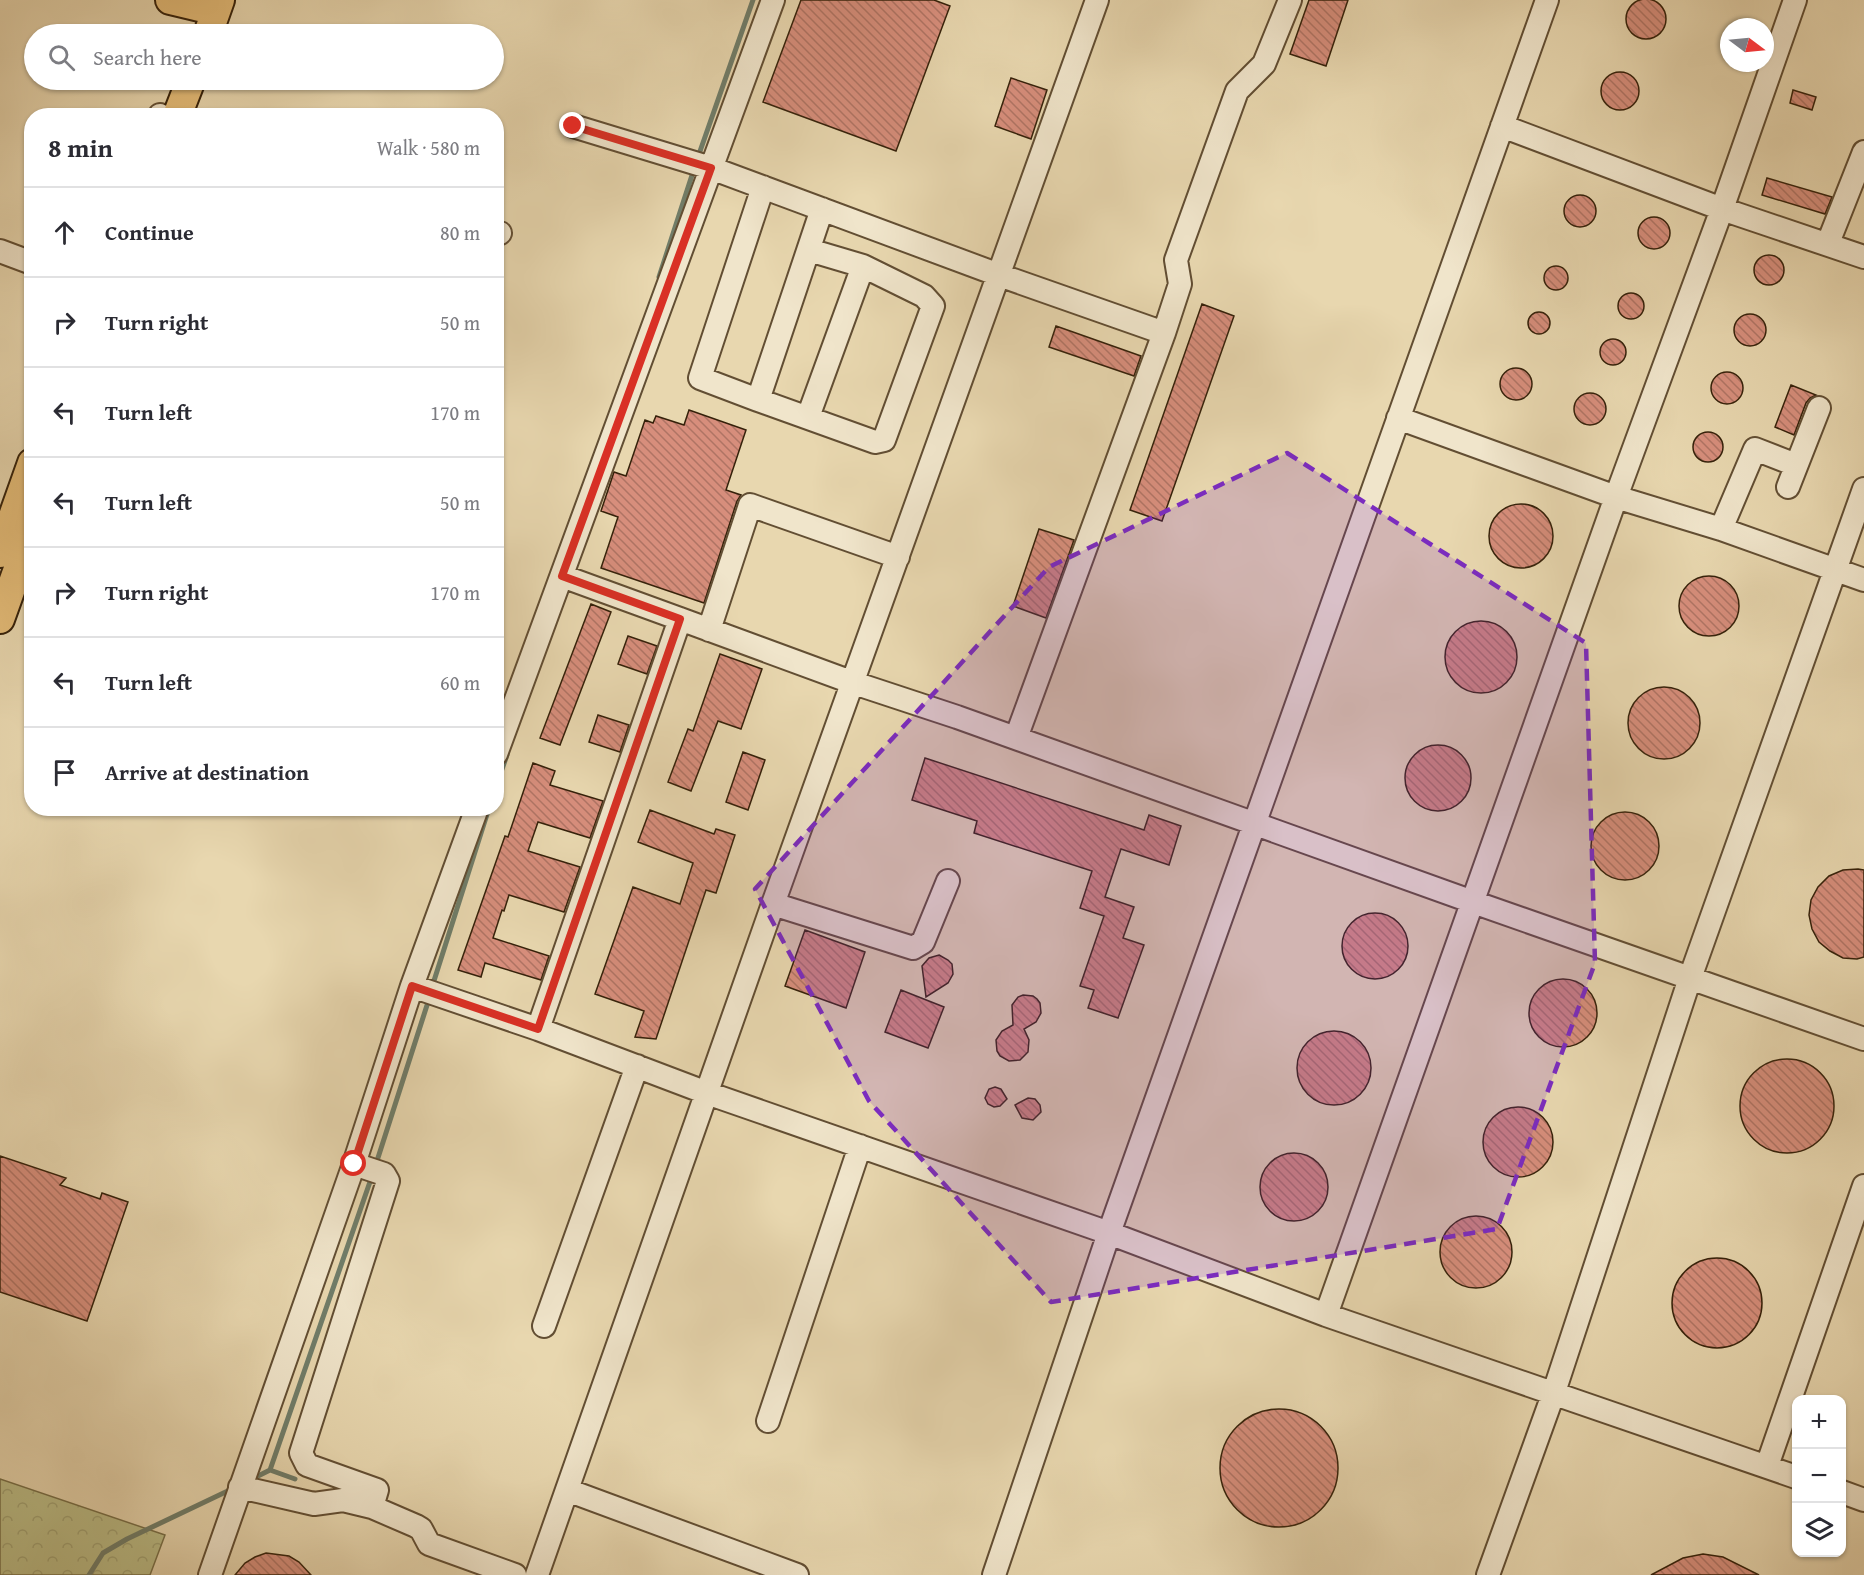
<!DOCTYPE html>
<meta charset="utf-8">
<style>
:root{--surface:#fff;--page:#f7f7f7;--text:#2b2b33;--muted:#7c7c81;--line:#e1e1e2}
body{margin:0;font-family:"Gentium Book Plus",serif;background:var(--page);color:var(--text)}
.controls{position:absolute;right:18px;bottom:18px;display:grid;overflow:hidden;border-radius:12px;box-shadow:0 2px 4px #0004}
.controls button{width:54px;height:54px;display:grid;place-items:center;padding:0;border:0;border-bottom:2px solid var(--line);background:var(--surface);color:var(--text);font:30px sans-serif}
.compass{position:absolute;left:1720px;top:18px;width:54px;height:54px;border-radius:50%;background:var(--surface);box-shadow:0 2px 4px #0004;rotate:106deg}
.stop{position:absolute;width:18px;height:18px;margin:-14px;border:4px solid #d93025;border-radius:50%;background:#fff}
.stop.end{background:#d93025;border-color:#fff;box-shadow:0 2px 6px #0008}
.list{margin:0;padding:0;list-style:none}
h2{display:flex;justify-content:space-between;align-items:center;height:78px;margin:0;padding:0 24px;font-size:26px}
h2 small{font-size:20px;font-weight:400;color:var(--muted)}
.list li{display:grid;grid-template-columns:39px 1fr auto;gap:18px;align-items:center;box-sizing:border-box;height:90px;padding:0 24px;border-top:2px solid var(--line)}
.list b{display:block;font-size:22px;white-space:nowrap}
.list em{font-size:20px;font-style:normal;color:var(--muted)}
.icon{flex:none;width:33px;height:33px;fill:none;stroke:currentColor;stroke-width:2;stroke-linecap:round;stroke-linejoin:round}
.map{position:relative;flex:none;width:1864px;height:1575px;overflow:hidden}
.search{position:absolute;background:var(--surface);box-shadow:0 2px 4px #0004;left:24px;top:24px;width:480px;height:66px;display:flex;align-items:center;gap:15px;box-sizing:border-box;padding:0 21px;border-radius:33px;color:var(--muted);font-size:22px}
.panel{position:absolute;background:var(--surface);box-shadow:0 2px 4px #0004;left:24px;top:108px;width:480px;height:708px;border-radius:24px}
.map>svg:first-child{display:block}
.forest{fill:url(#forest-crowns);stroke:#786f48;stroke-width:1.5}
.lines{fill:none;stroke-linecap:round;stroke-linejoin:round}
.stream{stroke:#707d69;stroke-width:5}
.building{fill:url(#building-back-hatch);stroke:#35210a;stroke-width:1.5}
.minor-casing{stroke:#624e33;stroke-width:26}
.major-casing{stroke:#35210a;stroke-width:32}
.minor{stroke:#f0e5cb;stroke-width:22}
.major{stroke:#e4bc78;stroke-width:28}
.route{stroke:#d93025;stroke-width:8}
.marked{fill:#7b2cbf;fill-opacity:0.2;stroke:#7b2cbf;stroke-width:4.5;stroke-dasharray:12 8;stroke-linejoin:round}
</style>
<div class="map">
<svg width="1864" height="1575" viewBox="0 0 1864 1575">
<defs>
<pattern id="forest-crowns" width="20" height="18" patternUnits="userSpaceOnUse" patternTransform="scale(1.5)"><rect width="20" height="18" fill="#bbbd87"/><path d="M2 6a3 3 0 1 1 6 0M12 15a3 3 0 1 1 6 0" fill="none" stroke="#a1a273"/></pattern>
<pattern id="building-back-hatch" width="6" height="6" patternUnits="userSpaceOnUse" patternTransform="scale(1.5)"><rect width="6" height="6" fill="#d78e7c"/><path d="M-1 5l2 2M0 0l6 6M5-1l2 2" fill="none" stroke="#af7464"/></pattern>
</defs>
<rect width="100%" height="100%" fill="#e8d7af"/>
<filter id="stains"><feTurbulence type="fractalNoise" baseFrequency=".00333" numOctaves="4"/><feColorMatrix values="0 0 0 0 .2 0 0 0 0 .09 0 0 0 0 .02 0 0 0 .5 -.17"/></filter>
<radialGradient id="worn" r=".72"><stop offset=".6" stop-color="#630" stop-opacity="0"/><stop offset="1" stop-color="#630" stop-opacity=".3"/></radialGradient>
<path class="forest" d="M0,1479l165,56 -15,40h-150z"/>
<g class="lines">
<path class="stream" d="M698,157l55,-157
M659,277l35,-108
M496,786l11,-31
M432,987l57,-179
M376,1164l53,-165
M270,1470l102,-294
M250,1480l20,-10 25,9
M89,1575l14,-22 24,-14 107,-51"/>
</g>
<path class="building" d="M1626 19a20 20 0 1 1 40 0a20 20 0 1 1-40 0Z
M801,0h133l16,6 -54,145 -133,-49z
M1309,0h39l-22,66 -36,-12z
M1601 91a19 19 0 1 1 38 0a19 19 0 1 1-38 0Z
M1011,78l36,12 -16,49 -36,-13z
M1793,90l23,7 -4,13 -22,-7z
M1767,178l65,19 -7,17 -63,-19z
M1564 211a16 16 0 1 1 32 0a16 16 0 1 1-32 0Z
M1638 233a16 16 0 1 1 32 0a16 16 0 1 1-32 0Z
M1754 270a15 15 0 1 1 30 0a15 15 0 1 1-30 0Z
M1544 278a12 12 0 1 1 24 0a12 12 0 1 1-24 0Z
M1618 306a13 13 0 1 1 26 0a13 13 0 1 1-26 0Z
M1202,304l32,12 -72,205 -32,-11z
M1528 323a11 11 0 1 1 22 0a11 11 0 1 1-22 0Z
M1734 330a16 16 0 1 1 32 0a16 16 0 1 1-32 0Z
M1056,326l85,30 -7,20 -85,-29z
M1600 352a13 13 0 1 1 26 0a13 13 0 1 1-26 0Z
M1500 384a16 16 0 1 1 32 0a16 16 0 1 1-32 0Z
M1711 388a16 16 0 1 1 32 0a16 16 0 1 1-32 0Z
M1791,385l25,10 -6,3 -4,5 -12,32 -19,-8z
M1574 409a16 16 0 1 1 32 0a16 16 0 1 1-32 0Z
M689,410l57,20 -20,60 15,5 -4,6 -33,102 -103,-35 17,-51 -17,-6 13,-39 12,4 19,-56 8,3 3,-7 28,9z
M1693 447a15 15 0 1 1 30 0a15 15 0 1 1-30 0Z
M1489 536a32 32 0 1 1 64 0a32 32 0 1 1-64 0Z
M1039,529l35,11 -28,78 -33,-12z
M1679 606a30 30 0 1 1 60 0a30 30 0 1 1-60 0Z
M591,604l20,8 -51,133 -20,-7z
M1445 657a36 36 0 1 1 72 0a36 36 0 1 1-72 0Z
M628,636l29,10 -10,28 -29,-10z
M720,654l42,15 -21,60 -23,-8 -27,70 -23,-9 20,-53 5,2z
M1628 723a36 36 0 1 1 72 0a36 36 0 1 1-72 0Z
M598,715l31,10 -9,27 -31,-10z
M1405 778a33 33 0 1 1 66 0a33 33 0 1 1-66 0Z
M743,752l22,8 -17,50 -22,-8z
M925,758l219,72 5,-15 32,11 -12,39 -48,-16 -16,48 29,10 -11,31 21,7 -26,73 -30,-10 6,-18 -14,-4 24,-70 -24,-8 12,-37 -118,-38 3,-12 -65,-21z
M533,763l22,8 -5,14 53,16 -13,37 -52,-16 -10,29 52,16 -16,45 -55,-17 -5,16 -2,-1 -9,28 56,18 -8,24 -56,-17 -4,14 -23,-7 47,-134 3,1z
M650,810l64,24 2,-5 19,6 -19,58 -10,-3 -50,149 -21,-2 9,-26 -49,-17 38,-107 47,17 13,-41 -55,-21z
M1591 846a34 34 0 1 1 68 0a34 34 0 1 1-68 0Z
M1858,869l6,1v87l-7,2 -14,-1 -13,-7 -11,-9 -7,-13 -3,-14 2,-15 7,-13 11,-11 14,-6z
M1342 946a33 33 0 1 1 66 0a33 33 0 1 1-66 0Z
M805,930l60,22 -19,56 -61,-22z
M939,955l9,5 4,4 1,10 -5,9 -22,14 -4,-31 7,-8z
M1529 1013a34 34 0 1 1 68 0a34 34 0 1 1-68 0Z
M901,990l43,17 -16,41 -43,-16z
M1023,995l10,1 4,3 3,4 1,10 -5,9 -12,7 5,11 -1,12 -8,8 -11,1 -9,-5 -3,-5 -1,-11 6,-9 11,-6 -1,-20 6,-8z
M1297 1068a37 37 0 1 1 74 0a37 37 0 1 1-74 0Z
M1740 1106a47 47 0 1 1 94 0a47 47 0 1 1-94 0Z
M995,1087l6,2 6,10 -7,7 -6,1 -6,-3 -3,-6 4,-9z
M1028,1098l7,1 5,6 1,7 -8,8 -11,-2 -7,-13z
M1483 1142a35 35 0 1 1 70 0a35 35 0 1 1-70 0Z
M1260 1187a34 34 0 1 1 68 0a34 34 0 1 1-68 0Z
M0,1156l66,22 -6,7 40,14 2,-6 26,9 -41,119 -87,-29z
M1440 1252a36 36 0 1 1 72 0a36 36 0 1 1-72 0Z
M1672 1303a45 45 0 1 1 90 0a45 45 0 1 1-90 0Z
M1220 1468a59 59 0 1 1 118 0a59 59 0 1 1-118 0Z
M266,1553l23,3 10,6 12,13h-76l10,-12 10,-6z
M1703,1554l20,3 36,18h-108l32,-17z"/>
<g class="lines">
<g class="minor-casing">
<path id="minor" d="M160,115l2,1
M573,126l138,42 288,107 165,58
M1502,126l220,83 142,48
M822,209l-64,191 117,42 9,-2 49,-134 -9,-10 -61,-30
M496,232l4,1
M1828,243l36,-91
M0,251l32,12
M758,400l-58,-22 63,-191
M808,417l55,-151 -54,-16
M1398,418l218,79 105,32 143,51
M1788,487l31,-79
M1721,529l34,-80 41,16
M562,576l118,43
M709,630l41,-125 148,52
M1016,738l148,-405 16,-49 -4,-24 61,-169 27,-27 26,-64
M496,754l277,-754
M773,904l140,44 10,-6 25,-61
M412,986l126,43 169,64 402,140 217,82 470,162
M538,1029l142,-410 174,64 103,34 516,185 391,137
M354,1164l30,10 4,7 -87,272 6,12 70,25 -5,17
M1326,1315l290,-818 106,-288 73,-209
M544,1326l93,-260
M768,1421l92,-275
M1767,1466l97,-280
M240,1487l74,17 29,-4 29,7 44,19 5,3 8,15 86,31
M567,1490l230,85
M1842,1492l22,8
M210,1575l144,-411 58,-178 65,-178
M537,1575l236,-671 324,-904
M994,1575l115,-342 438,-1233
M1488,1575l66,-183 136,-414 174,-489"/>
</g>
<g class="major-casing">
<path id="major" d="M170,0l46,11
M208,34l12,-34
M177,116l14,-36
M0,553l32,-90
M0,619l32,-89"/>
</g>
<use href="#minor" class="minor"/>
<use href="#major" class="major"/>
</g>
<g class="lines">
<path class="route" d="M354,1164l58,-178 126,43 142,-410 -118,-43 149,-408 -138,-42"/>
</g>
<path class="marked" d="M1287,453l299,190 9,320 -98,266 -446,73 -182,-201 -114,-212 294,-322z"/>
<rect width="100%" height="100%" filter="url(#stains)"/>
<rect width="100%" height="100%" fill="url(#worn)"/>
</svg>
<div class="controls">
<button>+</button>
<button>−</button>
<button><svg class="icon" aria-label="layers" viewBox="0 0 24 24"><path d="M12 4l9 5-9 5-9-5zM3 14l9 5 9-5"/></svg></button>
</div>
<svg class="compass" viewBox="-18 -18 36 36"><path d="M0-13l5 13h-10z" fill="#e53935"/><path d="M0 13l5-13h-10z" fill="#7c7c81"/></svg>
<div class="stop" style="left:354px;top:1164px"></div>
<div class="stop end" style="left:573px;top:126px"></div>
<div class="search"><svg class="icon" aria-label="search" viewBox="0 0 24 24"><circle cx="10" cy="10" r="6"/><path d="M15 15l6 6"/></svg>Search here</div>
<section class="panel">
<h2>8 min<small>Walk · 580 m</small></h2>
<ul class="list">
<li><svg class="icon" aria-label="ahead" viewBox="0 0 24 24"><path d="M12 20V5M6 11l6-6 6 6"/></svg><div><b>Continue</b></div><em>80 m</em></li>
<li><svg class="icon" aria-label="right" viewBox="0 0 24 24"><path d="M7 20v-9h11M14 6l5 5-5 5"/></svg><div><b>Turn right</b></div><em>50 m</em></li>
<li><svg class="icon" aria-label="left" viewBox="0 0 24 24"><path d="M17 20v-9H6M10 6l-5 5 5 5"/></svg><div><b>Turn left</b></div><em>170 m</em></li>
<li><svg class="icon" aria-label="left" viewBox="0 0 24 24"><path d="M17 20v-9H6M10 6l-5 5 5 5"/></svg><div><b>Turn left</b></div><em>50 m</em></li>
<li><svg class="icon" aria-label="right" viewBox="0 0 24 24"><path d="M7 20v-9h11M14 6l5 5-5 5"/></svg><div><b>Turn right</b></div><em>170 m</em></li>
<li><svg class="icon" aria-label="left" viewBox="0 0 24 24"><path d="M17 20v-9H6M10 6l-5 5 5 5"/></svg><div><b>Turn left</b></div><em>60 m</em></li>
<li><svg class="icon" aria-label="arrive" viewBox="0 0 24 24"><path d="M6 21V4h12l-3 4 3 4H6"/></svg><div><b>Arrive at destination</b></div></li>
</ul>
</section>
</div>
